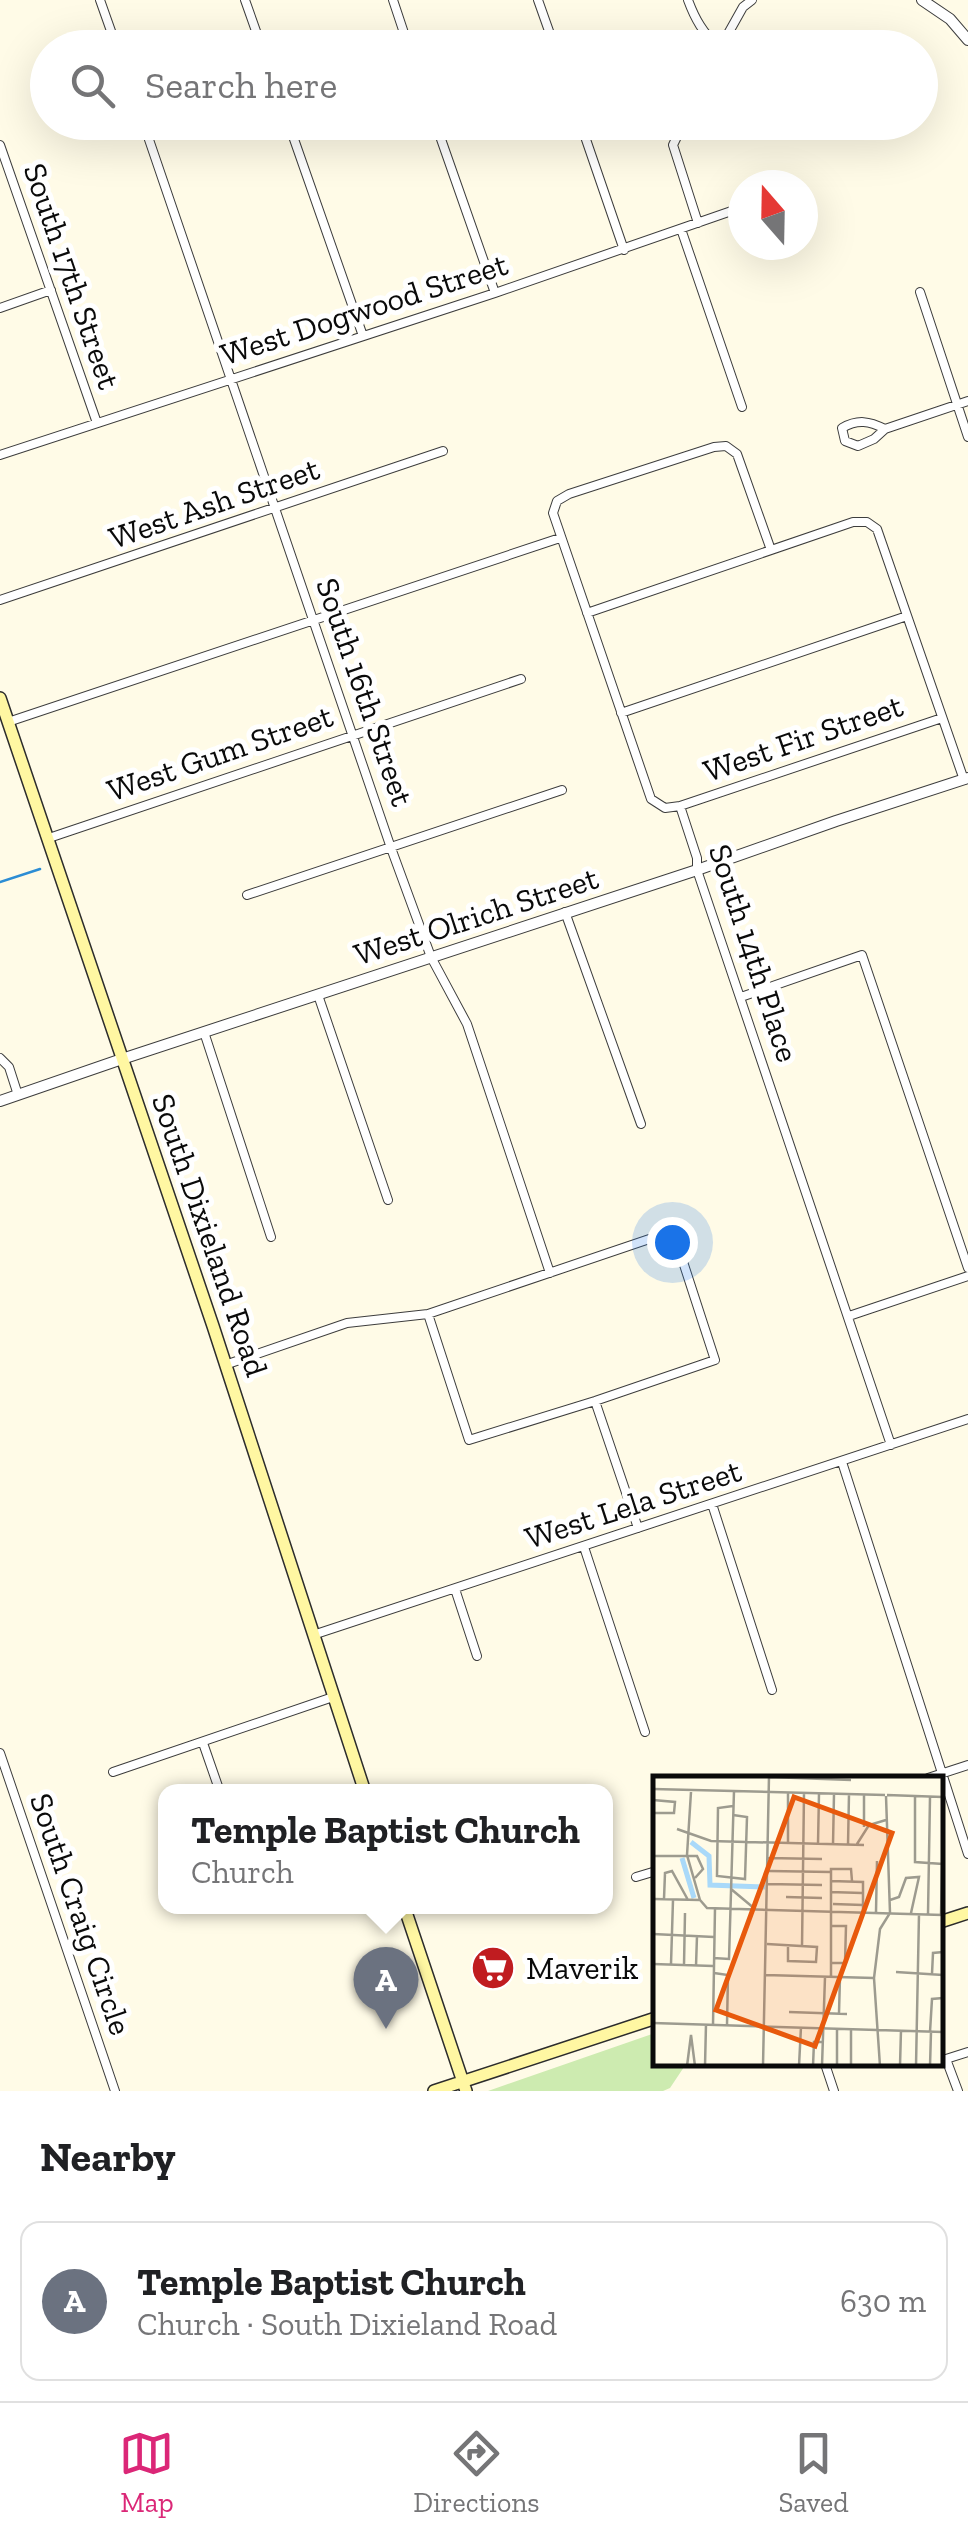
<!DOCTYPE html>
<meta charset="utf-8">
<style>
:root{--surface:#fff;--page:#f6f6f6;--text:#202124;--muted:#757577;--line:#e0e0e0;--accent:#db2777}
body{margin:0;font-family:"Zilla Slab",serif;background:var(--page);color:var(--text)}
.compass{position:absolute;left:728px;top:170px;width:90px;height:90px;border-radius:50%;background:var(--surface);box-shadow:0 10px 40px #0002;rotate:340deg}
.you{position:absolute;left:672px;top:1242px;width:35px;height:35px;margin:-25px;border:8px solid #fff;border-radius:50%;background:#1a73e8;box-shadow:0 0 0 15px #1a73e833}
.badge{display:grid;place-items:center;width:65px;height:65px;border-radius:50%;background:var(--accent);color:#fff;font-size:32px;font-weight:700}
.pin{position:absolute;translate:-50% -82px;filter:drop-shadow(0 2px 5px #0008)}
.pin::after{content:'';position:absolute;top:52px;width:35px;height:30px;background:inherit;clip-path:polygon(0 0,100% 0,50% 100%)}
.popup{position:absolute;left:158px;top:1784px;width:455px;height:130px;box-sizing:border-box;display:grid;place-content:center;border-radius:20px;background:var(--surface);filter:drop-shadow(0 2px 8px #0005);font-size:32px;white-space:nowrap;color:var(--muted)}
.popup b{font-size:38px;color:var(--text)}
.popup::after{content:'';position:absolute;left:50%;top:100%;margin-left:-20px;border:20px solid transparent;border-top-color:var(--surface)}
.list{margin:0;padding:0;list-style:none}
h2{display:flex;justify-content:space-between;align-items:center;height:130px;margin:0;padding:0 40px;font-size:42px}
h2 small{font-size:32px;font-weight:400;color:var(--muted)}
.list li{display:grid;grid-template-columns:65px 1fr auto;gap:30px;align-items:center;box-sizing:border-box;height:160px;margin:0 20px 20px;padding:0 20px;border:2px solid var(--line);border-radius:20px}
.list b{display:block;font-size:38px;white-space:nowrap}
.list p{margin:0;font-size:32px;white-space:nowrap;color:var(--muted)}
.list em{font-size:32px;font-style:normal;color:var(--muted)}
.icon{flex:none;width:55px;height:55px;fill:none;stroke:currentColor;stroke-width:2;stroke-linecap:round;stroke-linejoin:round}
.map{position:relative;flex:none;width:968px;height:2091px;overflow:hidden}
.search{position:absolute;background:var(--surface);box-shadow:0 10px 40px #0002;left:30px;right:30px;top:30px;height:110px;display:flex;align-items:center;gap:25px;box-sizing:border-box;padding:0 35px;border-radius:55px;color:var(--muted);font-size:38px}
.sheet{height:310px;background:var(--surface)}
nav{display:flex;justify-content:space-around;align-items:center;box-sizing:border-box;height:140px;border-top:2px solid var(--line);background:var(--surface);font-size:28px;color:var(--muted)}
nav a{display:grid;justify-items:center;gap:5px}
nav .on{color:var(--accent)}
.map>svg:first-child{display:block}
.green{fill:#cdebb0}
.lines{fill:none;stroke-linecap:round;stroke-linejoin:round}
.stream{stroke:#2c8dd4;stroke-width:2.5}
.minor-casing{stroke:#3d3d3d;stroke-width:10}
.tertiary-casing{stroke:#3d3d3d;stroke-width:12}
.secondary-casing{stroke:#2c2c2c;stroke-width:14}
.minor{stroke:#fff;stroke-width:8}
.tertiary{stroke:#fff;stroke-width:10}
.secondary{stroke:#fff7a2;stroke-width:11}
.labels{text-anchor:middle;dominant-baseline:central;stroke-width:10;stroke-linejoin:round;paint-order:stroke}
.street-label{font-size:32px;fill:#0a0a0a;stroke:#fff}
.poi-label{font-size:32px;fill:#0a0a0a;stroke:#fff;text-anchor:start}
.inset-river{fill:none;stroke:#a9d9f9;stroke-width:5}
.inset-road{fill:none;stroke:#9d9b8f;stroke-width:2.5}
.view{fill:#e8590c;fill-opacity:0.15;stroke:#e8590c;stroke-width:5}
.inset-edge{fill:none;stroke:#0a0a0a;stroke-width:5}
</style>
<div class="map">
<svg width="968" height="2091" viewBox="0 0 968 2091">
<rect width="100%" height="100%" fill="#fffbe7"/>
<path class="green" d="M655,2033l1,31h27l1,3 -14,21 -7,3h-175z"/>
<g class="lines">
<path class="stream" d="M0,882l40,-13"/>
<g class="minor-casing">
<path id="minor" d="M100,0l17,48
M245,0l17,48
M393,0l16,48
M538,0l17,48
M688,0c7,19 15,33 31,48
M720,48l23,-41 9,-7
M143,122l248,726 40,109 36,67 83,249
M288,122l75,214
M435,122l60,171
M580,122l44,128
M684,122l-11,23 25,78
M0,145l97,278
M681,229l61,178
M920,292l48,145
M0,308l51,-18
M885,429c-16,-8 -27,-10 -43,-1l3,13 13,5 16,-7 11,-10 83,-28
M0,455l495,-162 248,-86
M771,550l-34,-96 -11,-8 -12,1 -145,47 -12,7 -4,12 98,286 14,9 15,-2 17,52v12l194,575
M0,600l443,-149
M587,613l266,-91h14l10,7 87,251
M621,713l286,-97
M8,722l552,-184
M680,806l262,-88
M49,838l472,-159
M247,895l315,-105
M565,912l76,212
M318,995l70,205
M741,997l121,-42 106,313
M204,1032l67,205
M0,1058l9,9 9,28
M849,1316l119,-40
M225,1365l122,-42 81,-9 245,-83 42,129 -120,41 -126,39 -41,-126
M595,1401l43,127
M842,1462l126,392
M712,1504l60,186
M584,1547l61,185
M455,1589l22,67
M313,1635l655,-216
M203,1743l17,49
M0,1753l115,338
M113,1772l220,-75
M928,1778l40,-13
M636,1877l20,-6
M825,2064l9,27
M958,2091l-12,-32 22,-7"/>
</g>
<g class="tertiary-casing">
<path id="tertiary" d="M922,0l28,19 18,21
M0,1101l122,-42 575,-189 139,-49 132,-43"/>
</g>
<g class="secondary-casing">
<path id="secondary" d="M0,698l213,628 152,466
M404,1906l62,185
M940,1922l28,-9
M434,2091l222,-73"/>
</g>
<use href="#minor" class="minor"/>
<use href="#tertiary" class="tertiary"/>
<use href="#secondary" class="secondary"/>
</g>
<defs>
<g id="supermarket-disc" transform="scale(2.25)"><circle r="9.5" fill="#c01c20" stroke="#fff"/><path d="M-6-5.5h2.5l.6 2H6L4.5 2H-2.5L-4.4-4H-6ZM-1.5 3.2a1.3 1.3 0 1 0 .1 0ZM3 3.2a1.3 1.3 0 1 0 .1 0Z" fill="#fff"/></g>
</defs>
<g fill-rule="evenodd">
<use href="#supermarket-disc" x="493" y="1968"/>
</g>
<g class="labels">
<g class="street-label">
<text transform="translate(72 276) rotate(71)">South 17th Street</text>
<text transform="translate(364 309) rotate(-18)">West Dogwood Street</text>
<text transform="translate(214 503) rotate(-19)">West Ash Street</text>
<text transform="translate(365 692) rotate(71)">South 16th Street</text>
<text transform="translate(803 738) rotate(-19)">West Fir Street</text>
<text transform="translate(220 753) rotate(-19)">West Gum Street</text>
<text transform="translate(476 916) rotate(-18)">West Olrich Street</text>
<text transform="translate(754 953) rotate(72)">South 14th Place</text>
<text transform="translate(210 1235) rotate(71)">South Dixieland Road</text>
<text transform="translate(633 1504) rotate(-18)">West Lela Street</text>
<text transform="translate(81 1914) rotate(71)">South Craig Circle</text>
</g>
<g class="poi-label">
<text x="526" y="1968">Maverik</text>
</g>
</g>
<g transform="translate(653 1776)">
<rect width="290" height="290" fill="#fffbe7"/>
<path class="inset-river" d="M38,66l18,14 1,29 55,2M29,82l12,40"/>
<path class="inset-road" d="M116,1l82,3M0,13l232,6M38,16l-4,63 13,45M211,19v32M234,19l56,2M262,20v66l28,2M0,24l22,2 -1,11h-21M80,30l-15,2 -1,68 28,3 2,-62 -14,-2M24,53l34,12 153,4M135,67v-51M165,68l1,-51M204,68l12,-19 17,-5M180,69l1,-51M195,69l1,-51M0,80h44l6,13 -8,9M115,82l54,1M116,95l62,1M178,105l32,1v30M114,108l55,1M78,113l24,20M177,116l32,1M133,121l36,1M0,123l47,1 7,8 236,7M11,123l1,-26 7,-2 16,29M237,124l9,-3 7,-19 13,-1 -8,36M180,128l30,1M223,136l1,-51M275,138l2,-117M288,138l2,-92M0,158l61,3M114,168l50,3 -1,15 -28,-1v-14M149,171l2,-154M60,182l16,1 5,-168M178,187h14l1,-37h-14M0,188l60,2M18,188l2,-64M31,189l1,-52M43,190l1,-30M243,196l47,3M61,197l14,2 -1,50M279,198l1,-21 10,-1M112,199l109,3M178,201v-108h20l1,12M136,236l58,2M186,237l1,-36M0,247l290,9M60,249l2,-117M277,256l2,-33 11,-1M34,290l4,-31 4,31M52,290l1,-42M110,290l6,-290M146,290l2,-39M160,290l1,-24h8M169,290l3,-89M184,290v-38M198,290v-37M227,290l-6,-88 6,-49 10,-16 -4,-117M247,290l1,-36M263,290l3,-152M277,290l1,-34"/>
<path class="view" d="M141,21l98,36 -77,213 -99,-36z"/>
<rect width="290" height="290" class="inset-edge"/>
</g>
</svg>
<svg class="compass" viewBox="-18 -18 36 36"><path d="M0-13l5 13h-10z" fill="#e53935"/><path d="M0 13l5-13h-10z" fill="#757577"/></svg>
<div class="you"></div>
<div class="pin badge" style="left:386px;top:2029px;background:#6b7280">A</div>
<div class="popup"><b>Temple Baptist Church</b>Church</div>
<div class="search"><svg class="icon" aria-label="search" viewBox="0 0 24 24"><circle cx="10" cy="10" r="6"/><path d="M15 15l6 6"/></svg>Search here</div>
</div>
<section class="sheet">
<h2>Nearby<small></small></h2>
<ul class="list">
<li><span class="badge" style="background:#6b7280">A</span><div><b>Temple Baptist Church</b><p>Church · South Dixieland Road</p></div><em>630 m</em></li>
</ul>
</section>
<nav>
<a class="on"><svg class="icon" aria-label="map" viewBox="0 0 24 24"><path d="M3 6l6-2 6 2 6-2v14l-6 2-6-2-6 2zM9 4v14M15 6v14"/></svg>Map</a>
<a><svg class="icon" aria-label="directions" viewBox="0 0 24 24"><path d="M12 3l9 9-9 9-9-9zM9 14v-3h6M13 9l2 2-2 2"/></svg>Directions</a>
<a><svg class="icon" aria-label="saved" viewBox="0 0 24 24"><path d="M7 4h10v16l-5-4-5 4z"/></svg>Saved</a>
</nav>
